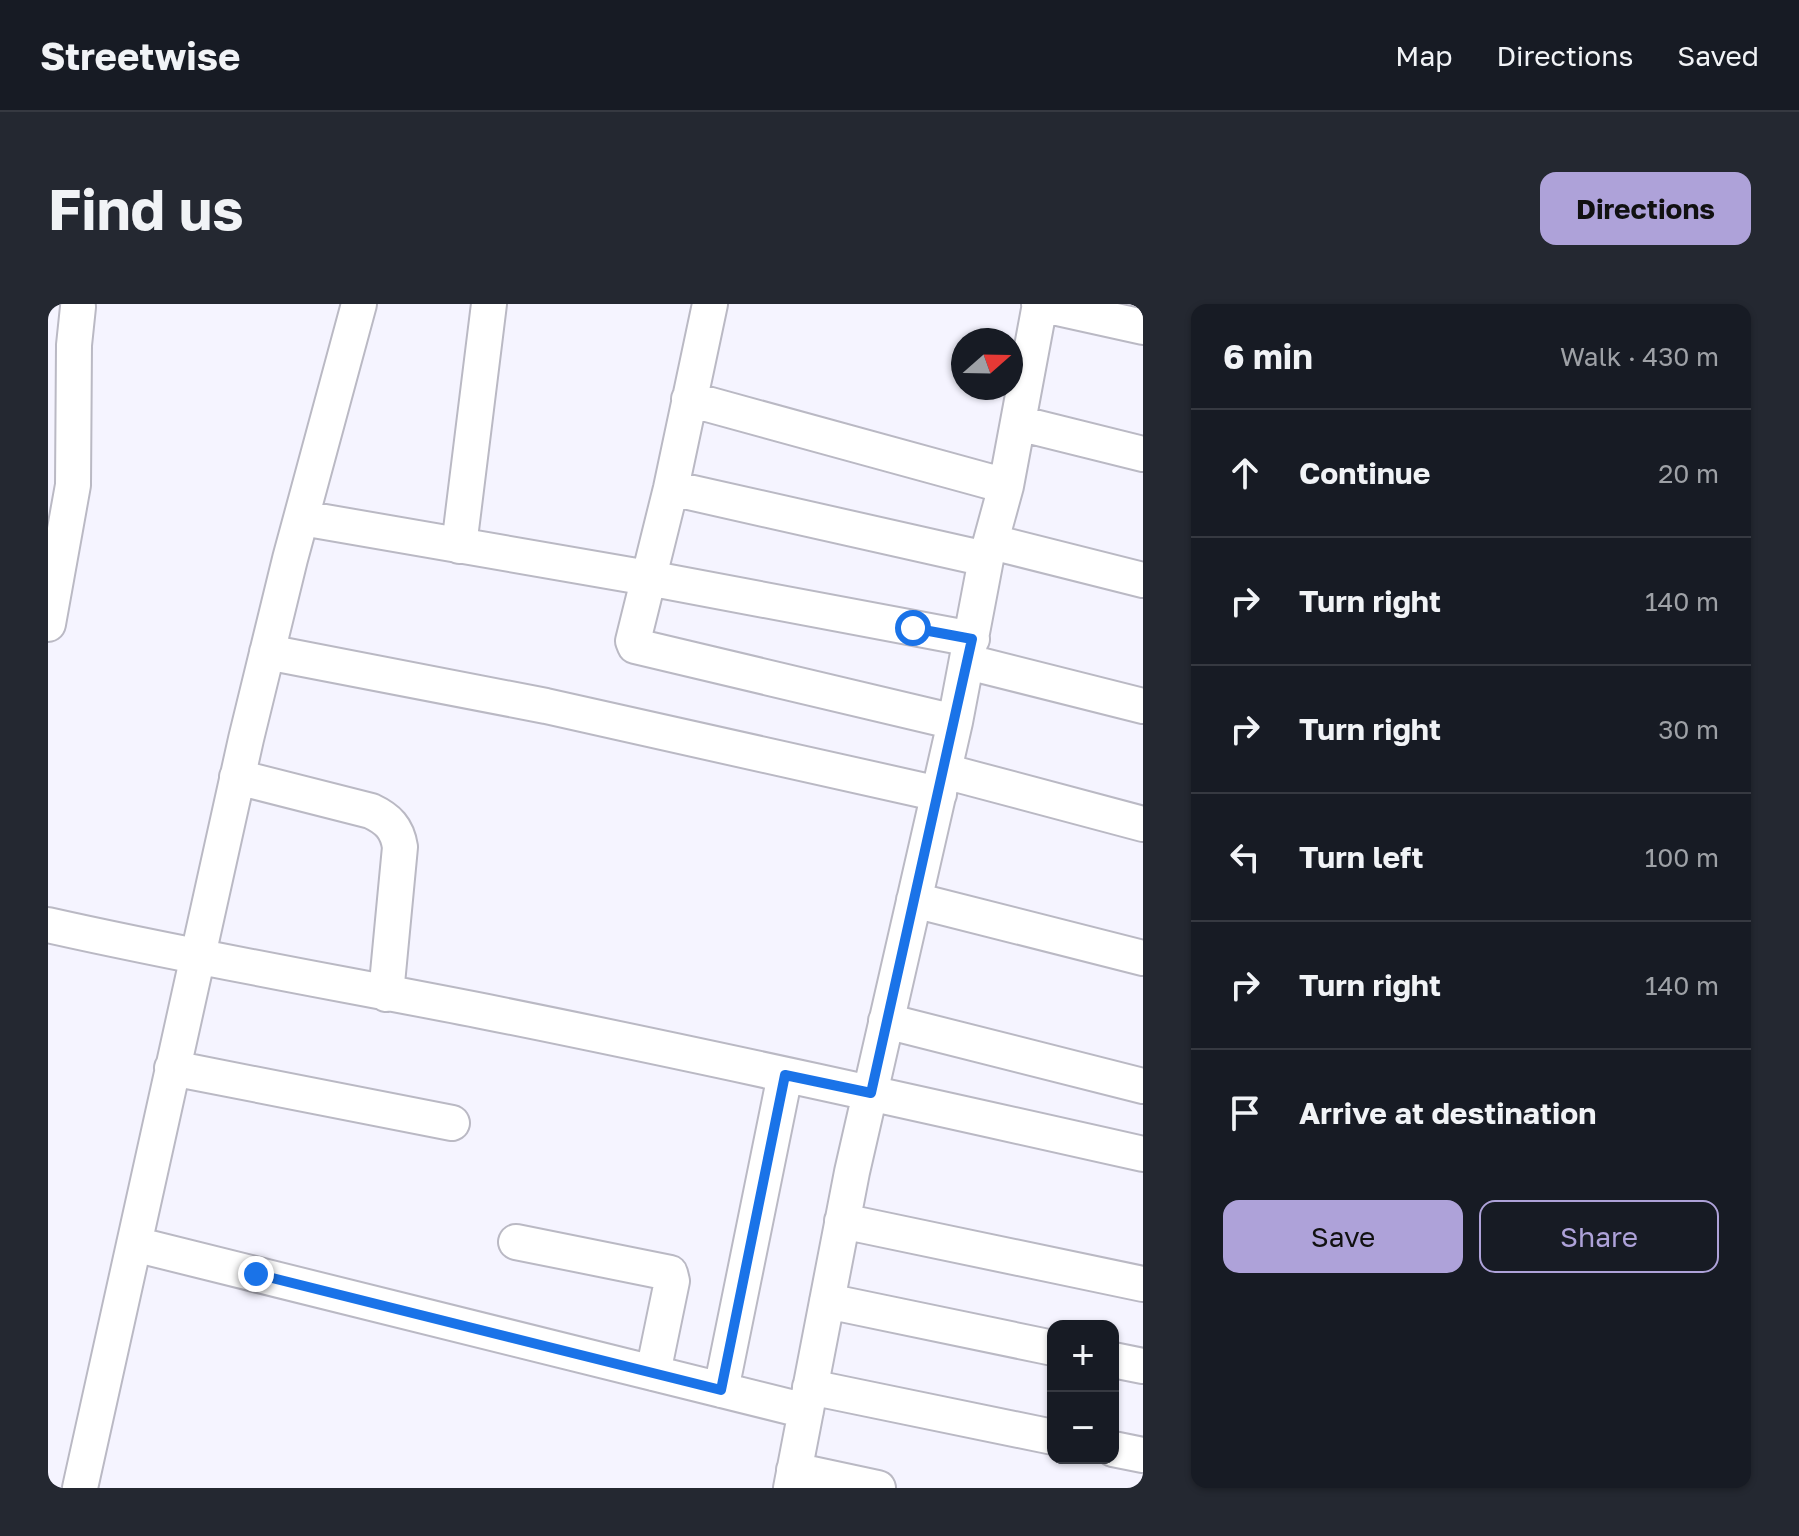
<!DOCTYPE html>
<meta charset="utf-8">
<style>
:root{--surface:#171b24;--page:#242831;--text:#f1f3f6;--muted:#9ea1a6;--line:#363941;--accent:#aea2d9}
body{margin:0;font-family:"Golos Text",sans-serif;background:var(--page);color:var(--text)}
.controls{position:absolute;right:24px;bottom:24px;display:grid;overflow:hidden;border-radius:16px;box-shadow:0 2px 6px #0004}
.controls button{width:72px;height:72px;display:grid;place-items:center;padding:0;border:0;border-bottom:2px solid var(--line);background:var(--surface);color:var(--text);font:40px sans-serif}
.compass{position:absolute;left:903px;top:24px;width:72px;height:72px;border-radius:50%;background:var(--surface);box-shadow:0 2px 6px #0004;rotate:70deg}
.stop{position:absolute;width:24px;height:24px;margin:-18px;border:6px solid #1a73e8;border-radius:50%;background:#fff}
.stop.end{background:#1a73e8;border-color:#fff;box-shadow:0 2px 8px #0008}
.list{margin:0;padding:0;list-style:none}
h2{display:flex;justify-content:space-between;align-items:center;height:104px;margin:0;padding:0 32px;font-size:34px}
h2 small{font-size:26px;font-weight:400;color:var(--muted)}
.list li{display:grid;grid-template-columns:52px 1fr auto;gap:24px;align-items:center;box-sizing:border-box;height:128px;padding:0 32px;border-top:2px solid var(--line)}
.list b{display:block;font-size:30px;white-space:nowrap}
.list em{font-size:26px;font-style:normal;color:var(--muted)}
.actions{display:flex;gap:16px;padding:24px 32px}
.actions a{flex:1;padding:18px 0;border:2px solid var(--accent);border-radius:16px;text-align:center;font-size:28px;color:var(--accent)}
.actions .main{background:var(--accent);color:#111}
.icon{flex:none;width:44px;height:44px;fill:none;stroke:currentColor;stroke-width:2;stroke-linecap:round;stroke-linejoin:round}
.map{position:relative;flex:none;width:1095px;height:1184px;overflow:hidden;border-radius:16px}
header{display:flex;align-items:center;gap:48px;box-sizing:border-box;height:112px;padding:0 40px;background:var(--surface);border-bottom:2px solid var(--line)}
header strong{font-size:38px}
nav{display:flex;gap:44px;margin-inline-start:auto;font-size:28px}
.intro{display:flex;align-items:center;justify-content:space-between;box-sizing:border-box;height:192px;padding:0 48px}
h1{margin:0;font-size:56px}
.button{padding:20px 36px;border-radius:16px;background:var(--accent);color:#111;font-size:28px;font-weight:700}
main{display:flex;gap:48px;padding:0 48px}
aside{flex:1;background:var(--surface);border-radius:16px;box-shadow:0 2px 6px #0004}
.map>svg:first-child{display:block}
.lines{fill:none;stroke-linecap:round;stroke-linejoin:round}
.minor-casing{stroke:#bab9c4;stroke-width:38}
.minor{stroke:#fff;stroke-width:34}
.route{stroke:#1a73e8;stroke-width:10}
</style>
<header>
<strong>Streetwise</strong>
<nav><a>Map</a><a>Directions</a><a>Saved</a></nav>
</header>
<div class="intro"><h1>Find us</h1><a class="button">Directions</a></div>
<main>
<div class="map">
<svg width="1095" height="1184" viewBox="0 0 1095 1184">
<rect width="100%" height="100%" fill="#f5f4ff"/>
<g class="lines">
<g class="minor-casing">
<path id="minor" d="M662,0l-39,184 -38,153 2,5 320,76
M991,0l104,23
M641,95l317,87
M970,119l125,31
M623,184l315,71
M254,214l346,60 324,61
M944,238l151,38
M411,242l30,-242
M0,320l25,-139 1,-140 4,-38
M219,348l279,54 393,88
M920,358l175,44
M896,467l199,53
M189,473l134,34c17,8 26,17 29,36l-14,147
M866,596l229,58
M0,621c146,33 292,58 439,87 219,44 438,93 656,142
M838,717l257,65
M124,764l280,55
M794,917l301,63
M468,938l154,31 2,8 -19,92
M86,940l672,167
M779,997l226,47
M1065,1056l30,6
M762,1083l243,50
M673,1086l64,-315
M1065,1145l30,6
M746,1166l84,18
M32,1184l166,-749 44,-180 69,-255
M743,1184l61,-316 103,-450 31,-163 20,-73 34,-182"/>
</g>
<use href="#minor" class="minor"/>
</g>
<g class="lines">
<path class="route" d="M208,970l465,116 64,-315 86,18 101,-454 -59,-11"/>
</g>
</svg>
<div class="controls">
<button>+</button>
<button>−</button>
</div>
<svg class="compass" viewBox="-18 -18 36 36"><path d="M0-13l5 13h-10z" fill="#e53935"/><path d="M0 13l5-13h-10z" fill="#9ea1a6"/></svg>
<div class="stop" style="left:865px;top:324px"></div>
<div class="stop end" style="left:208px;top:970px"></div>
</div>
<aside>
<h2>6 min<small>Walk · 430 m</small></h2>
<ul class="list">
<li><svg class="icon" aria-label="ahead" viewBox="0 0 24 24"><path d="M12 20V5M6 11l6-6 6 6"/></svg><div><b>Continue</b></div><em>20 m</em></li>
<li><svg class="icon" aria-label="right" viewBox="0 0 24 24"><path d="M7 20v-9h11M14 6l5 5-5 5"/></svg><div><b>Turn right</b></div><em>140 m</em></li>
<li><svg class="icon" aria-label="right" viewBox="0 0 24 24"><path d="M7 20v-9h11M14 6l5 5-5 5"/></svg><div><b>Turn right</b></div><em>30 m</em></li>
<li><svg class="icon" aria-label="left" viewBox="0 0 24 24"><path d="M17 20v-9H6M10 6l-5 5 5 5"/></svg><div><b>Turn left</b></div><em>100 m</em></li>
<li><svg class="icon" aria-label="right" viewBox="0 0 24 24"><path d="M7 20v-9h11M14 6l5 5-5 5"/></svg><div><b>Turn right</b></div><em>140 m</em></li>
<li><svg class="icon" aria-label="arrive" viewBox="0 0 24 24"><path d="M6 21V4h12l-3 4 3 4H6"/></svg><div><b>Arrive at destination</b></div></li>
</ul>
<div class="actions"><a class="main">Save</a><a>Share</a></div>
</aside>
</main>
